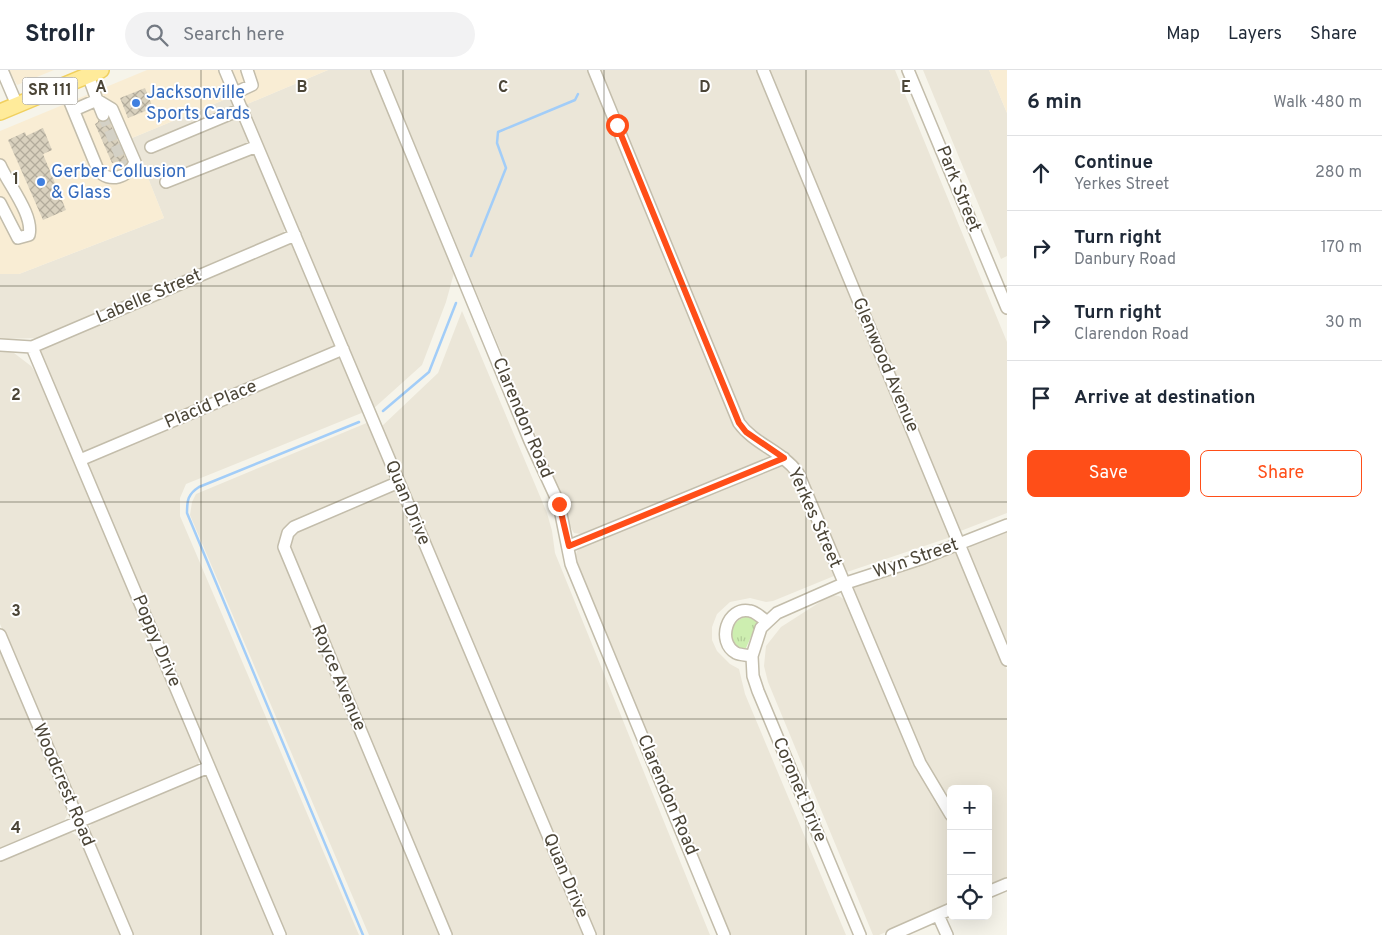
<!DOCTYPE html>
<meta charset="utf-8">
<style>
:root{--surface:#fff;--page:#f2f2f3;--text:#1f2937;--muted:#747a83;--line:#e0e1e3;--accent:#ff4e18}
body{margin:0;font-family:Overpass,sans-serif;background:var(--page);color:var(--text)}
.controls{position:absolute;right:15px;bottom:15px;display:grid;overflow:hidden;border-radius:8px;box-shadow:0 5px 20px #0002}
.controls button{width:45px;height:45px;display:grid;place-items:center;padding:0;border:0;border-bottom:1px solid var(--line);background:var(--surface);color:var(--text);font:25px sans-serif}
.stop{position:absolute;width:15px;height:15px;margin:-11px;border:4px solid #ff4e18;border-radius:50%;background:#fff}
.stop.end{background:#ff4e18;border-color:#fff;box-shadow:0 1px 5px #0008}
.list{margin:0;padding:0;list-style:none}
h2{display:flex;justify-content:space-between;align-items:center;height:65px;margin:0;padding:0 20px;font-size:21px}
h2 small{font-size:16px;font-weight:400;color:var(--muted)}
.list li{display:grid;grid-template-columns:32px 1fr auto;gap:15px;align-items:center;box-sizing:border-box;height:75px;padding:0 20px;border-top:1px solid var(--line)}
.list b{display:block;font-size:19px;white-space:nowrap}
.list p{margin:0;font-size:16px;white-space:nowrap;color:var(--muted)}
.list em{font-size:16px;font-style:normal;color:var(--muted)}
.actions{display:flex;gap:10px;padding:15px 20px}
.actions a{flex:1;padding:11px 0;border:1px solid var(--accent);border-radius:8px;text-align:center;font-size:18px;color:var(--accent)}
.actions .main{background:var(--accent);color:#fff}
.icon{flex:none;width:28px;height:28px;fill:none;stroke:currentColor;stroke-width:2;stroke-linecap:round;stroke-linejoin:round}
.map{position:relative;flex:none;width:1007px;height:865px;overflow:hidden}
header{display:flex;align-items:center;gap:30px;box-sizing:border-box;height:70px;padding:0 25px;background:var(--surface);border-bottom:1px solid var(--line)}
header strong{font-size:24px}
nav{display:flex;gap:28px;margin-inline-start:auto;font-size:18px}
.search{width:350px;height:45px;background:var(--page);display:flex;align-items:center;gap:12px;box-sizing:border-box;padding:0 18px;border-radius:28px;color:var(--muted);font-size:19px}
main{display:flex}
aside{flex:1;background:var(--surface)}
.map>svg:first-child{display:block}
.residential{fill:#ebe6d8}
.commercial{fill:#f9edd4}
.grass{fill:url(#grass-tufts)}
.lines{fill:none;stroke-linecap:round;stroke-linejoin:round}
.stream{stroke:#a2cdf8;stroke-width:2.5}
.building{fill:url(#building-cross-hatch)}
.minor-tunnel{stroke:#d4d1c6;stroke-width:11;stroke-dasharray:11 5.5;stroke-linecap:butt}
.minor-casing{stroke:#c3bdab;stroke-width:14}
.major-casing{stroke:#f0d05f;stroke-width:18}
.minor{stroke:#fff;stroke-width:11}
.major{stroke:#ffeb9a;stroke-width:15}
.route{stroke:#ff4e18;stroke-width:6}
.grid{fill:none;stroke:#4b4537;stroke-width:1;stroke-opacity:0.55}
.shop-dot{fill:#3f7fe0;stroke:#fff;stroke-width:2}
.labels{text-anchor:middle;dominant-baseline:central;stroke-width:4;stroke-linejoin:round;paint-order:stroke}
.shield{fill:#fff;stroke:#817d73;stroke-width:1}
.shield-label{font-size:16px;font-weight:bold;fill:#4b4537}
.shop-label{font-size:18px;fill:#366cbe;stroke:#fff;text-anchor:start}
.street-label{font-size:18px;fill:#4b4537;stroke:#fff}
.grid-label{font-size:16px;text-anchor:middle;font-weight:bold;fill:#4b4537;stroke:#fff;stroke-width:4;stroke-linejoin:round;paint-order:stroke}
</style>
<header>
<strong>Strollr</strong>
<div class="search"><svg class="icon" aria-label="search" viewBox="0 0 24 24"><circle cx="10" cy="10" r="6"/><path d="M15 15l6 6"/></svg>Search here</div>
<nav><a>Map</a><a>Layers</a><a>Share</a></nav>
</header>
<main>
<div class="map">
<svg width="1007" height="865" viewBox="0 0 1007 865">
<defs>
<pattern id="grass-tufts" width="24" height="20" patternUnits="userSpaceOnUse" patternTransform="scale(1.25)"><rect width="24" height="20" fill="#cdeeb0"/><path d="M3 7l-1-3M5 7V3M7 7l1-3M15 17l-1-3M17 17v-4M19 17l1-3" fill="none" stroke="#b2cd98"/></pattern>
<pattern id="building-cross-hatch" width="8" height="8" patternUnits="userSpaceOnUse" patternTransform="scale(1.25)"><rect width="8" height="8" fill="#d9d1be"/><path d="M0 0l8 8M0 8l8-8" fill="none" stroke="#b2ab9b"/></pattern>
</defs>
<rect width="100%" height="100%" fill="#f6f4ea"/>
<path class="residential" d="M328,0h43l83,203 -8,29 -24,63 -49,44 -128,-304z
M384,0h205l151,363 34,23 -193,78 -7,-1 -4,-7 -8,-28z
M599,0h159l193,467 -107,36 -45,-107 -13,-13 -31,-20 -12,-14z
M767,0h128l112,272v171l-49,19z
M923,0h66l18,43v143l-6,3z
M231,27l34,82 21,46 -3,10 -242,103 -41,1v-65h19l145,-56 -32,-80z
M290,174l5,2 39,94 1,6 -4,4 -246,102 -5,-4 -40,-94 3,-8z
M462,241l85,202 5,18 3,22 155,382h-115l-214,-508 57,-54z
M0,279l14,4 17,13 12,18 158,373 -4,10 -103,45 -15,-4 -5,-10 -74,-174z
M339,288l25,54 -178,72 -6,14v18l179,419h-73l-196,-465 -1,-6 3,-4 240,-101z
M369,352l21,52 -1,6 -100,44 -8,13 -1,15 162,383h-73l-179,-420 2,-13 4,-8z
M781,395l12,9 41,102 -61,25 -7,1 -16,-4 -20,4 -13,12 -5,13v13l5,11 13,13 9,5 6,25 101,241h-116l-155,-378 2,-6 5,-4 190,-80z
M394,421l5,2 187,442h-135l-162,-390 6,-13z
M1007,459v122l-41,-98 6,-9z
M956,481l51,119v209l-12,6 -7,-5v-91h-37v18l-24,-38 -76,-181 3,-3z
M831,525l8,1 6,4 63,151 43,73v80l-72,31h-6l-105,-253 -4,-16 2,-20 15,-19z
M0,575l68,160v8l-6,12 -62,25z
M200,705l10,5 66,155h-144l-43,-101 1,-8 5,-6z
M71,762l11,7 41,96h-123v-75l63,-27z"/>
<path class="commercial" d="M9,0h45l-37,15z
M147,0h72l12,27 -99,41 32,80 -145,56h-19v-143z
M230,0h98l-83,35z
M989,0h18v43z"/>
<path class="grass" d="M747,546l7,1 4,4 -12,27 -6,1c-15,-11 -10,-28 7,-33z"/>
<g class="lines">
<path class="stream" d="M471,186l35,-88 -9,-25 1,-11 77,-32 3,-6
M383,341l46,-39 27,-69
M359,352l-160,65c-11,7 -12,13 -12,26l176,422"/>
</g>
<path class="building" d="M145,18l8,20 -25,10 -8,-20z
M98,50l4,2 7,-2 18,42 -5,5 -3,-6 -7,2 -17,-39 3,-2z
M43,58l9,22 -9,4 23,56 -23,10 -35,-80 17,-8 1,4z"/>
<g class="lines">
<path class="minor-tunnel" d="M103,45l22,52"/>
<g class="minor-casing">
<path id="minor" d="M2,0l15,35
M225,0l365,865
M377,0l153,371 29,63 12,60 153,371
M594,0l145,353c15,21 43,28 59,50l122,290 31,52
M763,0l244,590
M908,0l99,238
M63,15l35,85c11,14 31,7 37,-8l-23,-53 -15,-9 -9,-25
M235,23l17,-8 -5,-15
M74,40l23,-10 6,15
M151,77l91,-38
M0,95c8,19 34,50 29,70l-11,3 -18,-35
M166,112l91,-36
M0,275l32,2 263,-112
M32,277l248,588
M80,390l263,-111
M399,412l-105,45 -6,6 -4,14 162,388
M569,476l215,-88
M0,565l127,300
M752,586c-5,-1 -12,-1 -16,-3 -20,-11 -9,-47 14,-42 6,1 12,7 16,10
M0,785l209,-88
M988,822l19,-8
M938,845l9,20
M860,865l-102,-244 -5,-15 -1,-20 9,-28 16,-15 66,-29 80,-26 84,-33
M892,865l59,-26"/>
</g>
<g class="major-casing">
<path id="major" d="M0,42l101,-42"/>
</g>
<use href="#minor" class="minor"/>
<use href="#major" class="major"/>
</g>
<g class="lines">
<path class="route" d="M559,434l10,42 215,-88 -38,-26 -7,-9 -122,-298"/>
</g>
<path class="grid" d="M201,0v865M403,0v865M604,0v865M806,0v865M0,216h1007M0,432h1007M0,649h1007"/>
<g class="shop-dot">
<circle cx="136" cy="33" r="5"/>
<circle cx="41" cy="112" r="5"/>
</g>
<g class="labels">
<rect class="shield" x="22.5" y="7.5" width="55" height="27" rx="4"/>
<g class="shield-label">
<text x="50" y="21">SR 111</text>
</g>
<g class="shop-label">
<text x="146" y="23">Jacksonville<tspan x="146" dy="21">Sports Cards</tspan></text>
<text x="51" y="102">Gerber Collusion<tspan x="51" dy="21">&amp; Glass</tspan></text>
</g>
<g class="street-label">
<text transform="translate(958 119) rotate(68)">Park Street</text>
<text transform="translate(149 227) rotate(-23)">Labelle Street</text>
<text transform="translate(885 295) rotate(67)">Glenwood Avenue</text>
<text transform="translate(211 335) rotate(-23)">Placid Place</text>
<text transform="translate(522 348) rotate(67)">Clarendon Road</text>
<text transform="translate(407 433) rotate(67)">Quan Drive</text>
<text transform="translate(814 448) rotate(66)">Yerkes Street</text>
<text transform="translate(916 489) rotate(-19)">Wyn Street</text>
<text transform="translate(156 571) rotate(67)">Poppy Drive</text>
<text transform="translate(338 608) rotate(67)">Royce Avenue</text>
<text transform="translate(63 715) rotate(67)">Woodcrest Road</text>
<text transform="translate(799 720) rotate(67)">Coronet Drive</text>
<text transform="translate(667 725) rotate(67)">Clarendon Road</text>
<text transform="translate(565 806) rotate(67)">Quan Drive</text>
</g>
</g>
<g class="grid-label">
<text x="101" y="22">A</text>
<text x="302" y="22">B</text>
<text x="503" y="22">C</text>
<text x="705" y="22">D</text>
<text x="906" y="22">E</text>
<text x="16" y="114">1</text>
<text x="16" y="330">2</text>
<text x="16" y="546">3</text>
<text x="16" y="763">4</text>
</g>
</svg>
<div class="controls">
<button>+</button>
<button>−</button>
<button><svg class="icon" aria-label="locate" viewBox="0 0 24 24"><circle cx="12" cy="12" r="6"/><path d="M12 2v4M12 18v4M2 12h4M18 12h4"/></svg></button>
</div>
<div class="stop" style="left:617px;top:55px"></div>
<div class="stop end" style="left:559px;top:434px"></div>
</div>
<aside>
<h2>6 min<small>Walk · 480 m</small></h2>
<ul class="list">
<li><svg class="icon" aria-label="ahead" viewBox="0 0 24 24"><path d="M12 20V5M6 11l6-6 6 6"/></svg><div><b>Continue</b><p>Yerkes Street</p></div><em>280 m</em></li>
<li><svg class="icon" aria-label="right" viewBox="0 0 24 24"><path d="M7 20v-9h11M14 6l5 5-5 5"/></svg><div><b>Turn right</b><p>Danbury Road</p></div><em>170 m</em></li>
<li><svg class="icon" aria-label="right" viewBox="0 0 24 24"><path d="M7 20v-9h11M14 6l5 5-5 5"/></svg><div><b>Turn right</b><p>Clarendon Road</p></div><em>30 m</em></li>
<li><svg class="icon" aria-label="arrive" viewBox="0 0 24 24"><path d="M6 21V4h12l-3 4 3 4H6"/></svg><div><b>Arrive at destination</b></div></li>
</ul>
<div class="actions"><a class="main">Save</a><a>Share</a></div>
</aside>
</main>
